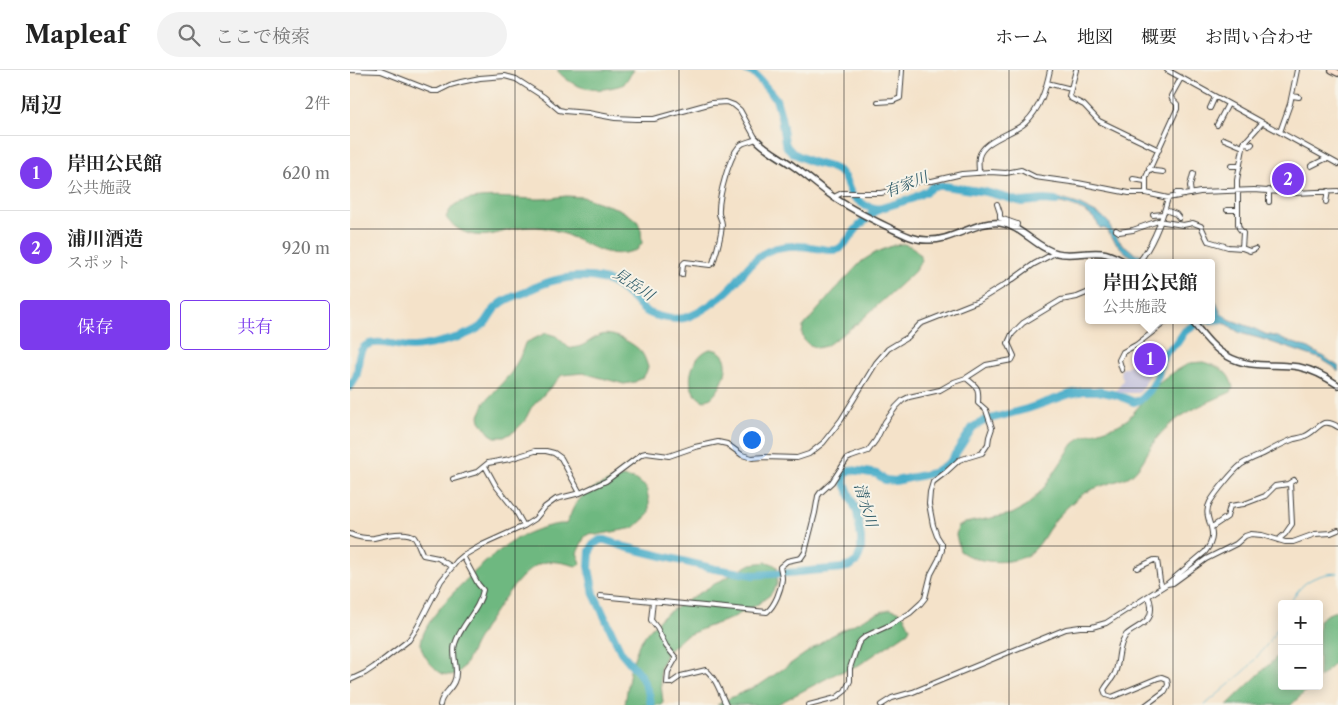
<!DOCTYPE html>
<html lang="ja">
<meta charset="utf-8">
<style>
:root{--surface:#fff;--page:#f2f2f2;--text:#222;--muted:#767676;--line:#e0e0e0;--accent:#7c3aed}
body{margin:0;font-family:"Libre Caslon Text","Noto Serif JP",serif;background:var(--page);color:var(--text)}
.controls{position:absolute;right:15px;bottom:15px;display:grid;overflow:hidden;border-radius:5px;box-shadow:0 2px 12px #0003}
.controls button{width:45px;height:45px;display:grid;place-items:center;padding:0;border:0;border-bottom:1px solid var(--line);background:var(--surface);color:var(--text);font:25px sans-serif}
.you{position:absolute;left:401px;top:369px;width:18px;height:18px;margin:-12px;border:4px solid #fff;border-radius:50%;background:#1a73e8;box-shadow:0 0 0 8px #1a73e833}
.badge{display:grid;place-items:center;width:32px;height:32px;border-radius:50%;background:var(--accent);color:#fff;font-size:16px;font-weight:700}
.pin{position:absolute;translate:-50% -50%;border:2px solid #fff;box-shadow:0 1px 5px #0006}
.popup{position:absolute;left:735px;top:189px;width:130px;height:65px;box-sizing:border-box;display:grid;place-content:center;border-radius:5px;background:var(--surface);filter:drop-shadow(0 1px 4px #0005);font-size:16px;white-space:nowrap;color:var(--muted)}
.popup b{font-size:19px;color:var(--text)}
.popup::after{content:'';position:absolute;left:50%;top:100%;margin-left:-10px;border:10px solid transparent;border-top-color:var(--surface)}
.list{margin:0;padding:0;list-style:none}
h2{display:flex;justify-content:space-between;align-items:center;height:65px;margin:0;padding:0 20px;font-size:21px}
h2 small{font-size:16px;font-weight:400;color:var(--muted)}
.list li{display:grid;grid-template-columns:32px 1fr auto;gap:15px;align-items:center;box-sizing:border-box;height:75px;padding:0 20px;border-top:1px solid var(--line)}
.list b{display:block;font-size:19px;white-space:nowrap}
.list p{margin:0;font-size:16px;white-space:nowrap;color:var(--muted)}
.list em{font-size:16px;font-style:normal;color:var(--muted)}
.actions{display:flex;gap:10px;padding:15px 20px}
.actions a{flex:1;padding:11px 0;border:1px solid var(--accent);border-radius:5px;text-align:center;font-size:18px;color:var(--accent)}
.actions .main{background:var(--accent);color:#fff}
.icon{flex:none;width:28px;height:28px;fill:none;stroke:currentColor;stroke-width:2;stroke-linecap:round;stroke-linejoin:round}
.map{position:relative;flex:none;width:988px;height:635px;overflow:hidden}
header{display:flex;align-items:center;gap:30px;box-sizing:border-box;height:70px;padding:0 25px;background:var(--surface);border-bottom:1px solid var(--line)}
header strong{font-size:24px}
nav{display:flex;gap:28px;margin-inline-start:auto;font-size:18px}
.search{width:350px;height:45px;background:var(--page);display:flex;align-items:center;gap:12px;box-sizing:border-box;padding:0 18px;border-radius:28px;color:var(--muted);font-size:19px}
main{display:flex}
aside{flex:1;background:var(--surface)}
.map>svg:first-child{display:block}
.industrial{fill:#c3c1db}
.forest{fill:#6eb880;stroke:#456a4e}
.water{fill:#49adc9;stroke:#326472}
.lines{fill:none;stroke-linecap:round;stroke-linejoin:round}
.stream{stroke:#49adc9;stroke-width:1}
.river{stroke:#49adc9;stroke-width:8}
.minor-casing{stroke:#3c3a36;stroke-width:6}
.tertiary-casing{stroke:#3c3a36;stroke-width:8}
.secondary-casing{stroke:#3c3a36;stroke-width:8}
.minor{stroke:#fff;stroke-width:4}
.tertiary{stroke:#fff;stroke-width:5}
.secondary{stroke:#fde4d1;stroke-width:5.5}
.grid{fill:none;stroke:#1c1c1c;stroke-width:1;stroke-opacity:0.55}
.labels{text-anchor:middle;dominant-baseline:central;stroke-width:4;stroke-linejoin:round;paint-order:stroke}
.water-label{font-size:15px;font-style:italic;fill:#305d6a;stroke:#f7f3e8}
</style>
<header>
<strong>Mapleaf</strong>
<div class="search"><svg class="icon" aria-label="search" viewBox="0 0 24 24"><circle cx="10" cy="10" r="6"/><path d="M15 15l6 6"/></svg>ここで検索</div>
<nav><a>ホーム</a><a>地図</a><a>概要</a><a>お問い合わせ</a></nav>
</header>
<main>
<aside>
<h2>周辺<small>2件</small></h2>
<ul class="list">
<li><span class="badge">1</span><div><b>岸田公民館</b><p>公共施設</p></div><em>620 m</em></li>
<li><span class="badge">2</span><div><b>浦川酒造</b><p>スポット</p></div><em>920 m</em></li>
</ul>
<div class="actions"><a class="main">保存</a><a>共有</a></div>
</aside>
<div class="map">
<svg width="988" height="635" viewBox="0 0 988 635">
<rect width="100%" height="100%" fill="#f7f3e8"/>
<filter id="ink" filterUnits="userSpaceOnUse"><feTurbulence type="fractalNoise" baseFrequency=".02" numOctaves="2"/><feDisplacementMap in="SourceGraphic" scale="10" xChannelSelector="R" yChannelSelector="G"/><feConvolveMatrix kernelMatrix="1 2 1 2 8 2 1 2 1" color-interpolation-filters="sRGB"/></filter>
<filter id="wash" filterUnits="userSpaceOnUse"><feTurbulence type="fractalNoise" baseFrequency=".0096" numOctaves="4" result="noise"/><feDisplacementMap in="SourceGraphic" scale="20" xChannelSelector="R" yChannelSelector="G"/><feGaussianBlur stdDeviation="1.12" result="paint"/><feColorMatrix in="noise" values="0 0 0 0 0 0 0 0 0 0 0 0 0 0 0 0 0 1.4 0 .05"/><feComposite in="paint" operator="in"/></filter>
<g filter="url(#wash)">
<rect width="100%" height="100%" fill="#f4e2c9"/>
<path class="industrial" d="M788,291l14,6 -8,19 -4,5 -4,2h-10l-10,-2 7,-11 -3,-10z"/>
<path class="forest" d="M207,0h77l-11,15c-10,2 -22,6 -32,4 -13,-1 -26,-9 -34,-19z
M216,126l17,1 36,12 18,11 4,10 1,13 -5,7c-8,2 -18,5 -26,3 -13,-2 -25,-9 -36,-14 -13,-7 -29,-13 -44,-12 -27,0 -45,17 -71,3 -6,-4 -11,-7 -14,-13 3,-5 5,-10 10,-13 22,-11 59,-5 83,-5 9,0 18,-2 27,-3z
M554,174c10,3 14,6 18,16l-8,12 -56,51 -32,23 -9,2 -9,-4 -4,-4 -2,-6 1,-7 30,-35 29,-31 13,-8 19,-8z
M196,263l10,3 13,12c16,0 19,-8 32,-13 10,-4 35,9 41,18 3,4 4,9 6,14l-2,6 -3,4 -8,5 -11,2 -41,-11 -21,2 -31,33 -7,14 -9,9 -11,6h-9l-5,-3 -10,-13 -1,-5 6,-14 26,-29 9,-16 5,-14z
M360,279c27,2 15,37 1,49 -1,0 -6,3 -7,3 -23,-10 -14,-45 6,-52z
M853,292c16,5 26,8 30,26l-2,4c-27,12 -55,22 -74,46 -9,11 -14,28 -26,37 -3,3 -10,4 -14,6 -16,5 -32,9 -44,21 -8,7 -15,14 -21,22 -7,11 -14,26 -26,32 -18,9 -50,7 -66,-5l-4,-16 2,-8 7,-4 47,-9 13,-7 8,-7 13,-15 27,-41 9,-7 36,-12 10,-6 30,-35 16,-12 16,-9z
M272,407l12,2 12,8 3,14v13l-15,14 -38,7 -5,-2 -6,3 -8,17 4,10 -1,2 -4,1c-11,-3 -26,-7 -37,-2 -23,11 -51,57 -64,80 -4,8 -8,19 -14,26 -4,5 -12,6 -18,4 -5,-2 -10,-8 -14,-12 -3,-5 -8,-11 -8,-17 -1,-28 71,-92 95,-106 13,-7 35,-16 50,-15 4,-6 5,-13 9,-19 9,-15 31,-23 47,-28z
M417,492l6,2 4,3v18l-7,10 -12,9 -28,15 -23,8 -22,9 -18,16 -7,16v8l3,26 -1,3h-37l5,-35 9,-26 10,-14 15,-15 47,-29 40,-22z
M540,539c13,1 15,8 20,19l-2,4 -52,35 -21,7 -59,31h-59l11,-6 33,-15 70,-48 41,-21z
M988,540v50l-19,18v-58l7,-5z
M932,582v34h29l-2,2 -18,17h-64z"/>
<path class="water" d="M693,129h18l17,5 24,12 8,8 1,5 10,14 7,5 7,6 17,3 7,5 5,1c-31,0 -41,-9 -58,-34l-6,-1c-9,-21 -37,-24 -57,-29z
M861,220l10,24 10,6 22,8 12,6 13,3 6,3 25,8 29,18v6l-4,-5 -13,-8 -59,-20 -22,-6 -14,-9 -5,-1 -6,-7 -4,-10z"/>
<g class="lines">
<path class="stream" d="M940,534c10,-22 25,-30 48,-31
M855,635l42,-36 22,-27 8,-13 5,-11"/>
<path class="river" d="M396,0l7,3 7,7 16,19 5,18 4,25 2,5 6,6 16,8 21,6 9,4 5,6 8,19 14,10 12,3 33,-10 16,-8 6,-5h11l42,6 36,10 22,-2 12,1
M861,250l11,-1
M0,317c3,-5 6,-8 7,-14 2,-7 0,-19 6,-25 11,-11 35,-1 48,-1 13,0 38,-7 51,-11 8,-3 17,-7 23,-13 5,-6 7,-13 14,-18 8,-7 17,-9 27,-13 3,-1 6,-4 10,-5 19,-9 45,-13 66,-8 12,3 22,12 31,20 4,4 7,8 11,11 10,7 28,10 40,8 17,-4 41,-23 52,-36 8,-10 15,-20 25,-27 16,-11 37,-10 55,-7 7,1 16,4 23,1 8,-5 15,-19 22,-25 6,-6 12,-10 17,-15
M301,635l-2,-11 -8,-18 -20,-24 -27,-58 -5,-25 1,-18 3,-6 7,-5h5l20,7 90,22 39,6 33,-2 55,-5 8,-2 7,-5 4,-11v-12l-4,-26 -13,-31 1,-6 5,-5 9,1 18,3 8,6 10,1 38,-8 17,-11 23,-35 13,-7 41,-11 43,-15 13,-3h15l19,4 17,7 6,-2 11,-11 7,-14 3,-13 5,-10 11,-9 8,-12 13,-8 7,-3"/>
</g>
</g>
<g filter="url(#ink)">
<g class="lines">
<g class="minor-casing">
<path id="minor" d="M0,0l31,1 51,20h6l12,-6 11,-3 19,-4 25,-2 11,3 28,18 15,13 5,1 24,2 27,5 21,1h18l58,-16 14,-1 8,3 6,5 16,29c-4,2 -10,3 -14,5 -13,9 -24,55 -23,70 1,4 3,6 3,11 -1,13 -5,25 -9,38l-3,2 -25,-3 -2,2 -1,11
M726,0l-7,26 1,2 14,7 15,16 60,29
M817,0l171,94
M697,13l24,6
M942,26l7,1
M528,32l15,-1 7,-3 2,-28
M860,38l5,-11
M867,55l11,-21
M930,62l10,-28 7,-34
M874,69l19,8
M895,71l5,5 2,-2
M881,96h9
M961,96l16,-8
M799,98l6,3 8,1
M629,103c0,-5 -1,-11 0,-16 4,-17 34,-23 46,-34 15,-14 21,-34 25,-53
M783,109l12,2
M887,121v-11l7,-37 18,-20
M888,121v33l1,4 4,5 -1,15
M796,123v-16l31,-68v-5l-5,-5 -1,-3 10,-18
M826,123h5l4,2
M841,124l-1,-8 3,-12
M484,127l8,-4h39l17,-4 15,-6 8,-2h11l30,-7 28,-2 16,1 15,-3 14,7 43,6 51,10h17l22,5 32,-6 54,-2 41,3 43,-2
M919,132v-12
M976,132l2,-11
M647,134l3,9v5l17,6 -1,5
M815,140l11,4 3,4
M877,140h11
M803,145l10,-1
M766,160l3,2 14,-2 25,-9 25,4 10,-2 8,3 7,15 20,6 14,1 8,3 5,-2
M788,193c15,-18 24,-43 30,-65
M772,300l-3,-10 4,-8 13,-7 32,-25
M135,396l11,20 19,24 9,16
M103,409l24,-7 11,-9 22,-4 25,-8h11l8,2 7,5 19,35
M862,457l15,-10 3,-11 14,-2 21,-8 10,-10 13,-2 6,-4
M0,464c6,3 17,5 24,4 8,-2 33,-8 40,-1 4,5 6,13 9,18l15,3 14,9
M928,470l7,-6 7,-10 -2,-41
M787,498l17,-8h3l3,21 2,6
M817,514l6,-1 33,-24 30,-15 9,-8 6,-2 11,1 23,7h8l22,-8 16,-1 7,-3
M250,526l167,16c8,-7 14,-22 15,-33 0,-4 -1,-8 -2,-12l7,-6 14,-3 4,-6 10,-39 3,-17 2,-3 12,-11 15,-23 4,-2 17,-6 8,-11 9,-18 11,-15 7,-7 6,-3 31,-7 14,-8 12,-4 20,-13 26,-5 2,-4 -6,-13 4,-9 11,-11 38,-23 16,-3 12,-5
M303,531l-2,19 6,8 9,18 10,12 -8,14 -1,11h4l10,-7 25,-6c10,8 15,24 20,35
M0,610l15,-7 9,-6 35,-27 9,-14 23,-45 16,-20 6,-5 19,-11 42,-19 11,-7 10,-12 11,-8 24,-6 26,-12 36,-27 4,-1 23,3 26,-9 23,-5 9,2 15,11 10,3 12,-1 33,1 12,-4 14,-11 18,-23 35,-57 12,-14 20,-12 12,-13 58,-23 31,-19 25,-18 21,-11
M90,635c1,-10 10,-14 14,-23 6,-11 -3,-26 1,-38 6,-20 24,-33 28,-54l-5,-6 -15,-28
M459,635l27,-7 9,-7 5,-10v-13l8,-24 3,-4 5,-4 24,-11 20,-12 11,-10 4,-5 6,-24 8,-15 3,-9v-6l-5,-8 -4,-11 -4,-21 1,-12 3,-10 13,-10 13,-12 23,-7 6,-9 1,-7 3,-9 -6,-18 -8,-7c1,-16 0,-15 -12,-25
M531,635l11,-7 21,-6 106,-44 47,-19 14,-2h12l14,-4 61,-39 38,-32c18,-22 -5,-32 5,-50 6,-10 23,-31 32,-38 6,-4 14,-7 21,-10 10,-5 20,-11 31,-15 4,-1 8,-1 11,-3 8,-3 12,-10 19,-13 6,-1 10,1 14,4
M796,635l19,-14 3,-6 -1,-6 -5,-2 -4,1 -46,19 -6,-2 -2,-5c3,-6 8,-10 11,-17 5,-12 2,-26 11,-38 7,-7 22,-11 24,-20 2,-6 1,-14 -2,-19"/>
</g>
<g class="tertiary-casing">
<path id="tertiary" d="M406,69c11,12 25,18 37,27 13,9 25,20 39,30 17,12 37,22 56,31 13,6 25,13 39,13 24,2 50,-20 73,-17 22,3 36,25 57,30 14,4 30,-2 45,0 9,1 17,6 25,10
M841,250c11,13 21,28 36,36 22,13 48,7 72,11 15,3 27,10 39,18"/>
</g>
<g class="secondary-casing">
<path id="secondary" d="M982,0l6,3"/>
</g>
<use href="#minor" class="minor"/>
<use href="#tertiary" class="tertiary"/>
<use href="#secondary" class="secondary"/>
</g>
</g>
<path class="grid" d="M165,0v635M329,0v635M494,0v635M659,0v635M823,0v635M0,159h988M0,318h988M0,476h988"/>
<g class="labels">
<g class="water-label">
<text transform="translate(556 114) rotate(-21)">有家川</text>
<text transform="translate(284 214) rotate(34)">見岳川</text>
<text transform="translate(516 435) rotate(73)">清水川</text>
</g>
</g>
</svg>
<div class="controls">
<button>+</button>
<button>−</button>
</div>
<div class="you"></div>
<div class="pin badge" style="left:800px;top:289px">1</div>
<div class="popup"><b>岸田公民館</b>公共施設</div>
<div class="pin badge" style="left:938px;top:109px">2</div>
</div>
</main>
